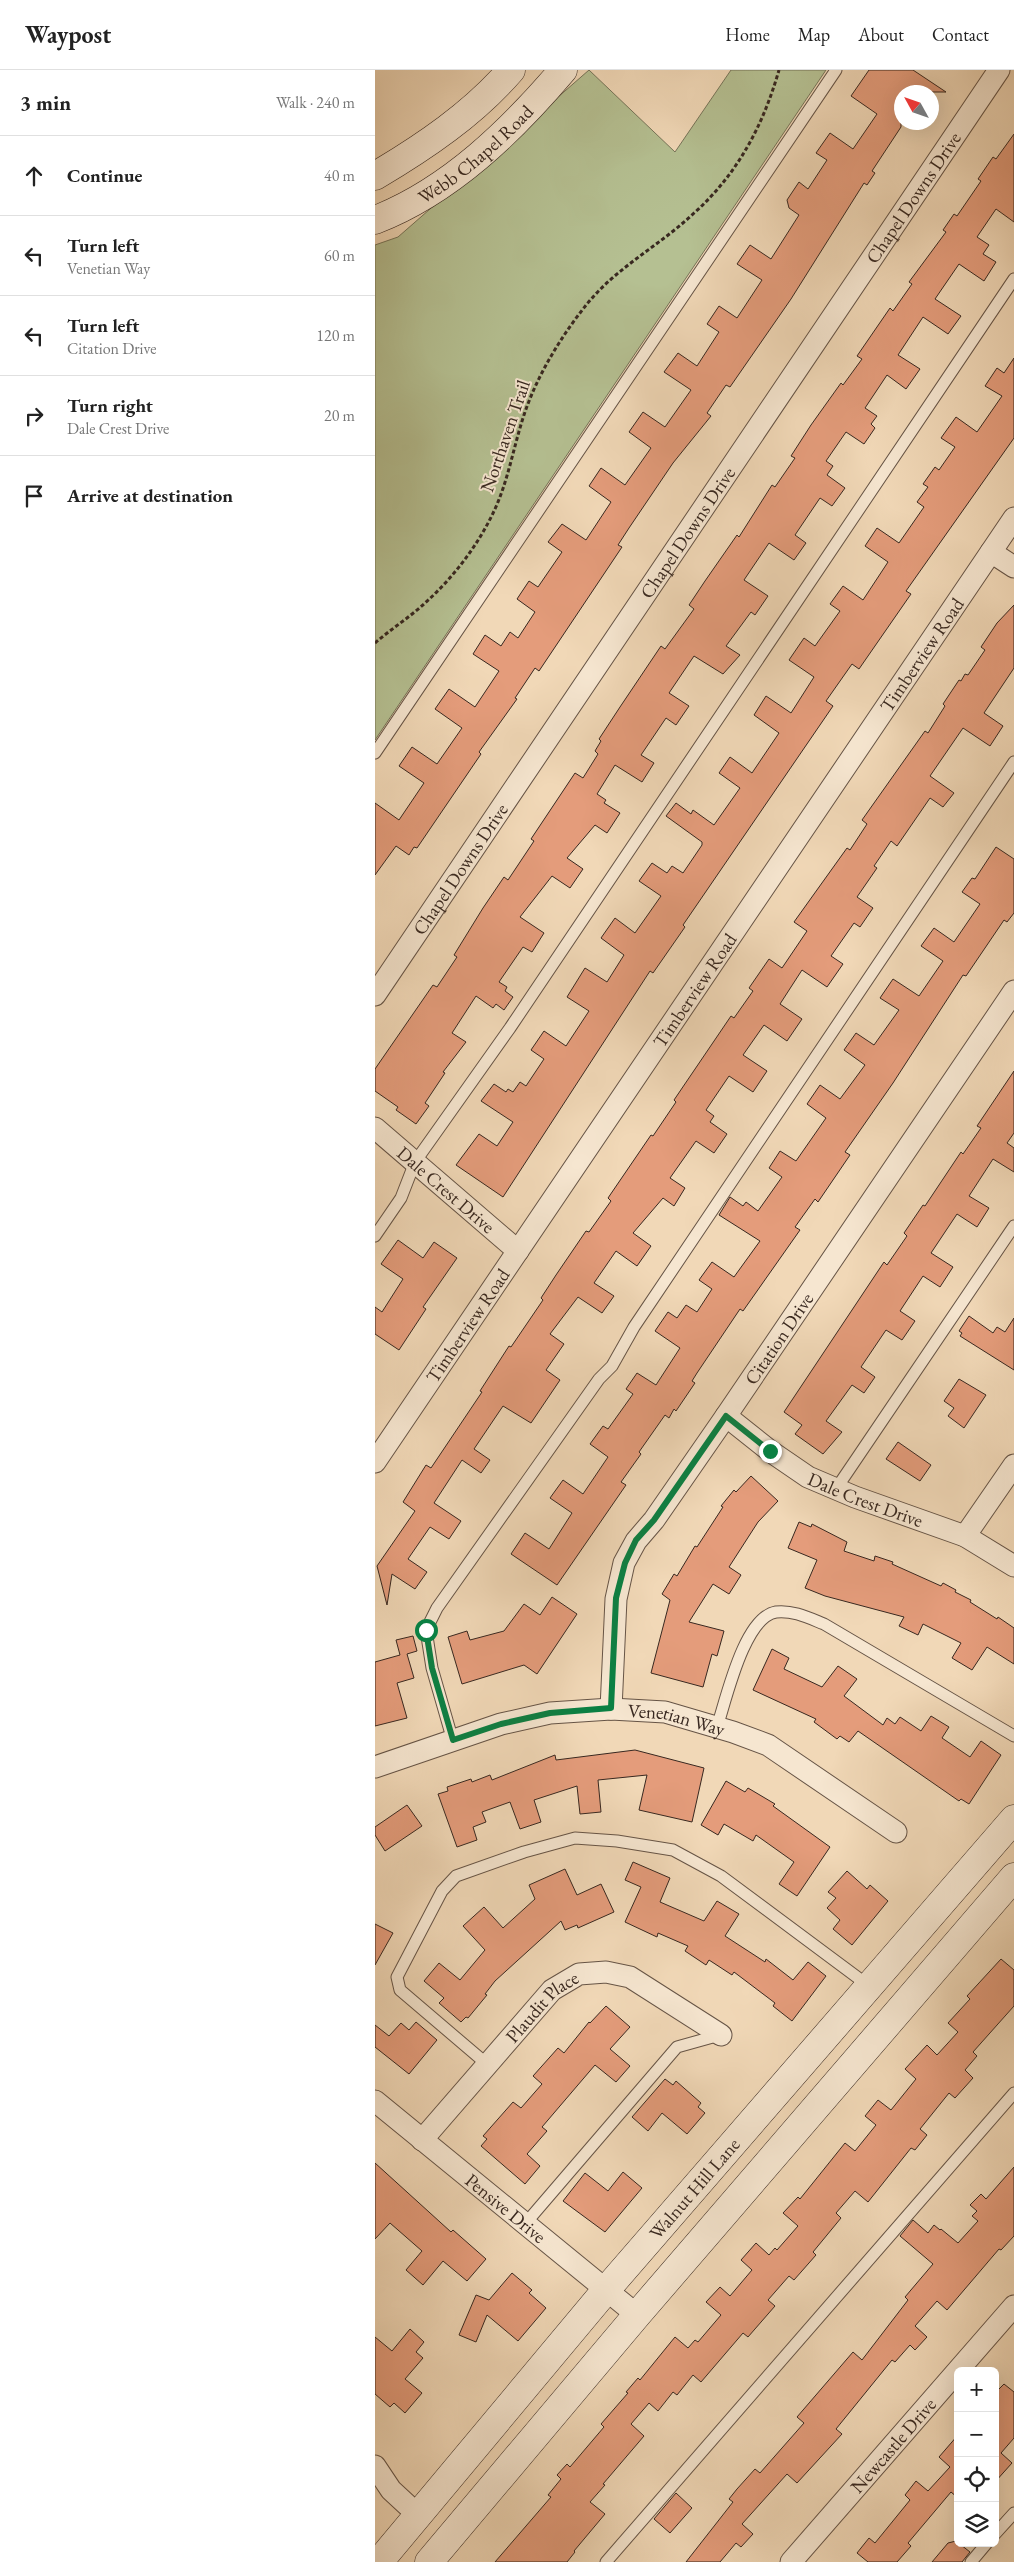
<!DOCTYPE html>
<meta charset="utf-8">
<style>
:root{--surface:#fff;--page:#f2f2f2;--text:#222;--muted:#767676;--line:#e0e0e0}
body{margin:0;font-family:"EB Garamond",serif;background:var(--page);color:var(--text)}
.controls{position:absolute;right:15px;bottom:15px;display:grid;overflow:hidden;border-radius:8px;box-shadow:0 5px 20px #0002}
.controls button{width:45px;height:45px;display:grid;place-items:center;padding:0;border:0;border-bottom:1px solid var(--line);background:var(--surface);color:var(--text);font:25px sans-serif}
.compass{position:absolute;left:519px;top:15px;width:45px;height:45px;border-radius:50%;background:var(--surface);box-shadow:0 5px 20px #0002;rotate:310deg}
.stop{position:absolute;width:15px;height:15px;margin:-11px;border:4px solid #0b8043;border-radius:50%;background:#fff}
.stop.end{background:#0b8043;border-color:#fff;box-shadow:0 1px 5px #0008}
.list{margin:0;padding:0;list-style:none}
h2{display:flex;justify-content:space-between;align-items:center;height:65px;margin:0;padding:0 20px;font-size:21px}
h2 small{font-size:16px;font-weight:400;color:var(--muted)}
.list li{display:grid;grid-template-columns:32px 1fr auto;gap:15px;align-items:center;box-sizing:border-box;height:80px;padding:0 20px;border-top:1px solid var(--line)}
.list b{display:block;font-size:19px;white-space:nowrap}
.list p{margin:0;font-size:16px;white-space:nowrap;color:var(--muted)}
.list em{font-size:16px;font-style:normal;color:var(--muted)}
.icon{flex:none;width:28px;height:28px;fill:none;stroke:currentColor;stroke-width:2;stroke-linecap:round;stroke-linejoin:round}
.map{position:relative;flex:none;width:639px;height:2492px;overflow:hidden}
header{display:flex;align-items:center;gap:30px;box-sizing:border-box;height:70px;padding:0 25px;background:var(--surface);border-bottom:1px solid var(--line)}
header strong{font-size:24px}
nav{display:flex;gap:28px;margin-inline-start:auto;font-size:18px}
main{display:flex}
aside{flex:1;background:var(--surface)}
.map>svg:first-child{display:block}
.green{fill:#b5c092;stroke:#767459}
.building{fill:#e49c7b;stroke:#382820}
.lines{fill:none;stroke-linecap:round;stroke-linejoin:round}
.lane-casing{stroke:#665446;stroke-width:13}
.street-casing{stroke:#665446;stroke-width:23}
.secondary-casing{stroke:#382820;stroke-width:29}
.path{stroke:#382820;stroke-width:3;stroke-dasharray:4 2.5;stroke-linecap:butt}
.lane{stroke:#f6e6d0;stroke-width:11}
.street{stroke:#f6e6d0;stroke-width:21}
.secondary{stroke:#f6e6d0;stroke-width:28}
.route{stroke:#0b8043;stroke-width:6}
.labels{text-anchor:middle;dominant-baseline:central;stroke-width:4;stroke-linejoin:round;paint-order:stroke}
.street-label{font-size:19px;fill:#382820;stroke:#f6e6d0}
</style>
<header>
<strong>Waypost</strong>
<nav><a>Home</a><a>Map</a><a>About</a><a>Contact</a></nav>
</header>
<main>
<aside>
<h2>3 min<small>Walk · 240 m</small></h2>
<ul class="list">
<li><svg class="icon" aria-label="ahead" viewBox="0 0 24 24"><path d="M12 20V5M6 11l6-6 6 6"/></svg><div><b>Continue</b></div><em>40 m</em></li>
<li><svg class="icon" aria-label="left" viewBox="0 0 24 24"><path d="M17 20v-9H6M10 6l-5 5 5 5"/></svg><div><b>Turn left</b><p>Venetian Way</p></div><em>60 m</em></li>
<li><svg class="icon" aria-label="left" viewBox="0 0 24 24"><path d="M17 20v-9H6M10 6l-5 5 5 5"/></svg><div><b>Turn left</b><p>Citation Drive</p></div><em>120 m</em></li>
<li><svg class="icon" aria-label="right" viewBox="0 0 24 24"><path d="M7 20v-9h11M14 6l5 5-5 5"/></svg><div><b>Turn right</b><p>Dale Crest Drive</p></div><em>20 m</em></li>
<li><svg class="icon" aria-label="arrive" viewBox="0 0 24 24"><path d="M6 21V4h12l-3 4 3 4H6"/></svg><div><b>Arrive at destination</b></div></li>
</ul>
</aside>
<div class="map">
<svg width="639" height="2492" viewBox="0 0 639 2492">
<rect width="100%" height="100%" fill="#f1d8b7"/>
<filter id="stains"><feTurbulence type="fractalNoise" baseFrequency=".004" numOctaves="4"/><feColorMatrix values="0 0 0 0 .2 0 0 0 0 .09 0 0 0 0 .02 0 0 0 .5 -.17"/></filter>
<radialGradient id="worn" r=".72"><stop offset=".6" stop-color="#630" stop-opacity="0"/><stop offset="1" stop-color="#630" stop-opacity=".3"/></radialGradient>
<path class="green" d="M214,0l86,82 56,-82h95l-451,670v-495l23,-8z"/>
<path class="building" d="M494,0h44l33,22h-45v35l-29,44 3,2 -8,12 -3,-2 -73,116 -61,88 -4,-2 -19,28 4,3 -38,47 -44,65 -11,17 4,2 -83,124 -4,-3 -20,30 2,1 -38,53 2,2 -64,94 -3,-1 -5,8 -13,-9 -21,29v-72l24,17 25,-37 -25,-17 13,-19 25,17 25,-36 -27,-19 14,-20 26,18 24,-36 -26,-17 12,-19 16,11 9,-14 8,6 17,-26 -18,-13 12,-18 9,6 24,-35 -14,-10 14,-18 24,16 25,-38 -22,-16 12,-18 24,17 26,-37 -22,-16 14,-20 22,15 26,-37 -27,-18 14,-19 19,13 22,-34 -12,-8 12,-18 18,12 25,-38 -25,-16 13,-19 21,14 28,-44 -10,-7 -2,-8 12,-18 9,7 19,-29 -11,-7 14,-20 23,16 24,-35 -26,-18z
M639,64v88l-18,-13 -19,28 12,8 -6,9 13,8 -12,19 -25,-17 -24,35 26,17 -13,18 -25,-17 -25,38 22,14 -14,20 -19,-14 -22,33 12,8 -6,8 4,4 -11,16 -18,-12 -20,29 7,5 -6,9 18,13 -13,18 -12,-8 -25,37 11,8 -12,17 -25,-17 -25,37 24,16 -13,19 -4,-3 -25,34 14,9 -17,19 -29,-18 -25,37 20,13 -13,19 -10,-7 -25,37 13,8 -12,19 -27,-17 -18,29 9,6 -2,3 16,10 -13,20 -12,-8 -28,33 16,11 -13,19 -18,-12 -32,41 24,16 -12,19 -9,-5 -24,35 8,5 -2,4 8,6 -9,13 -8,-6 -3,4 -17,-12 -24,37 14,9 -23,30 2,1 -20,30 4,3 -13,18 -20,-14 2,-3 -23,-16v-22l58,-84 4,2 20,-30 -3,-2 29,-47 21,-31 4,3 26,-39 -3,-2 44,-66 8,5 15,-24 -3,-3 6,-10 -2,-2 21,-32 41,-61 4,3 29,-40 -5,-4 16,-24 32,-46 2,2 33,-52 3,2 20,-29 -4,-2 20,-31 30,-42 2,2 19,-26 -5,-3 33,-48 3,3 19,-27 -3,-2 37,-50 -3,-2 11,-16 3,2 24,-35 -3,-2 15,-22 3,2z
M639,288v80l-108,153 5,3 -52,75 -7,-5 -26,37 7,5 -150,219 2,2 -32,46 -3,-2 -147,226 -47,-32 23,-31 18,12 16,-24 -32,-21 13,-17 12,8 2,-3 5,3 7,-10 6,4 18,-27 -13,-9 13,-19 22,15 23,-35 -22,-14 18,-29 22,14 17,-27 -23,-17 14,-20 20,15 26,-37 -22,-15 13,-18 15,10 5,-7 11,7 19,-28v-3l-36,-26 10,-13 15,11 2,-4 21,15 26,-37 -21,-15 11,-16 22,16 27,-40 -25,-18 12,-19 25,17 23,-36 -25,-17 15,-22 11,8 25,-35 -10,-7 13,-18 20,14 25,-38 -23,-16 12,-18 22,15 25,-36 -7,-5 11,-15 -5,-3 12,-17 4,3 16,-23 -14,-9 15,-21 21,15 25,-36 -17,-10 12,-18 7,5z
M639,535v63l-30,45 19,13 -13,20 -27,-18 -33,48 24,17 -11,14 -13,-9 -33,48 -6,-5 -17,25 3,2 -20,29 16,11 -13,19 -6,-4 -23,33 12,8 -16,23 -25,-17 -22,34 22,15 -15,22 -23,-16 -21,30 24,16 -14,21 -24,-16 -23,34 8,6 -4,6 17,12 -13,19 -18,-12 -26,37 15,10 -11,18 -11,-8 -30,35 18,13 -14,20 -21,-15 -22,32 20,13 -12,17 -24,-16 -28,37 14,10 -18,26 14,10 -29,43 -28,-17 -29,43 16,11 -9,13 -19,-13 -28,43 27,18 -12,18 -19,-12 -22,32 19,13 -12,17 -23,-15 -5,31 -10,-39 38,-55 -12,-9 23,-37 5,3 51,-76 -2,-1 29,-45 2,1 32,-47 -2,-2 15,-23 30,-44 3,1 22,-31 -3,-3 43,-63 2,1 23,-34 -2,-2 57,-84 3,2 19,-27 -4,-3 20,-29 13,9 25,-37 -13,-9 53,-74 3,2 17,-26 -5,-4 63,-89 3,2 17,-27 -2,-2 16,-24 2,1 4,-7 3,1 17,-25 -4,-3 16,-24z
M621,777l18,12v54l-7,9 -3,-2 -38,56 -3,-1 -70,108 -48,69 5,3 -32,47 -3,-3 -20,28 5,3 -57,81 -3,-2 -43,64 -5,8 3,2 -19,28 -2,-2 -5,9 -4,-3 -26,37 2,2 -20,28 5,3 -69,100 -46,-31 14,-21 24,16 23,-36 -22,-15 13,-18 20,14 25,-37 -18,-13 13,-18 5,3 25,-35 -7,-5 11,-16 19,12 24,-37 -25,-17 13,-19 9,6 9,-13 11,7 15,-23 -13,-9 13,-18 22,15 26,-36 -41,-26 11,-18 13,9 3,-4 12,9 24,-34 -13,-9 11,-17 16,10 30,-43 -19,-14 13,-19 20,14 25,-34 -21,-15 12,-17 18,12 25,-35 -19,-12 13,-19 26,17 24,-35 -22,-15 13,-18 20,14 26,-38 -18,-12 10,-14 3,1z
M639,1001v62l-7,10 7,5v24l-21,-13 -24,37 20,12 -12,19 -20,-13 -26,39 22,14 -13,20 -17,-11 -23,35 15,10 -13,19 -16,-10 -25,37 14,10 -11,16 -12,-8 -26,36 16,11 -19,22 -28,-20 7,-9 -18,-13 100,-150 3,3 20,-29 -3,-3 19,-28 2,1 36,-54 2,2 18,-26 -4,-2z
M23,1170l25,18 11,-16 23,16 -34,49 3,2 -27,41 -24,-16v-27l7,5 21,-33 -22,-15z
M594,1246l24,17 4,-6 8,5 9,-14v52l-54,-34 2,-3 -3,-2z
M584,1309l27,16 -22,33 -16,-12 6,-8 -10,-7z
M523,1372l33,23 -11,16 -34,-22z
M376,1406l27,25 -20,21 -29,45 12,8 -12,19 -16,-10 -24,38 35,9 -7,25 -5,-2 -9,33 -52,-14 19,-73 -8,-6 12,-20 3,2 18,-30 2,1 26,-40 -2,-1 13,-16 2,2z
M424,1452l12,5 1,-3 35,18 -3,9 30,10 1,-5 18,6 -1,2 49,22 2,-3 13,7 -1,2 16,8 -1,2 27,17 1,-2 16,11v36l-27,-17 -15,23 -20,-12 9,-15 -38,-19 -5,11 -19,-9 5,-9 -79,-21 -20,-8 12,-28 -29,-12z
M177,1527l25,17 -40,60 -13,-9 -62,19 -14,-47 19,-6 3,9 34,-9 20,-27 16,11z
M38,1566l4,15 -10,3 7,24 -17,5 10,35 -32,8v-64l25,-7 -4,-15z
M397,1579l17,9 -5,11 38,18 16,-21 19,13 -13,17 39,29 4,-7 8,6 5,-7 21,14 10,-15 18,11 -7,11 28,19 11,-16 20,14 -32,49 -8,-5 -2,2 -101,-70 -9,11 -9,-6 -3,3 -23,-17 2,-3 -63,-29z
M260,1680l69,18 -12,54 -53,-12 8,-35 -49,5 3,32 -21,2 -3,-28 -43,14 7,22 -21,7 -10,-27 -28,10 4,10 -13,5 4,13 -20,7 -19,-53 10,-3 -1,-4 24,-8 1,3 18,-7 2,5 63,-25 1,5z
M351,1711l19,11 3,-4 27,16 -2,2 57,41 -33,49 -18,-12 15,-22 -38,-27 -3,6 -29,-17 -6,11 -17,-10z
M32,1735l15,21 -37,25 -10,-16v-8z
M258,1792l37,16 -10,24 44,19 13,-20 22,13 -14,22 40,26 1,-3 27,21 15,-18 18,14 -34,45 -19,-15 2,-3 -41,-31 -2,3 -23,-15 -3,5 -21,-14 3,-5 -30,-13 -1,4 -32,-15 16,-35 -16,-7z
M190,1799l12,26 24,-11 13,28 -36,16 -1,-3 -12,5 -4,-9 -66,60 -10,13 2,1 -19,23 -2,-1 -5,5 -22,-19 5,-5 -20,-17 15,-18 21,17 25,-30 -22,-24 21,-19 19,21 32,-29 -6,-14z
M472,1801l20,18 3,-4 18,16 -36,44 -19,-16 7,-9 -13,-12 9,-10 -8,-6z
M0,1854l18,9 -18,32z
M626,1889l13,11v36l-41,46 4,4 -12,14 8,8 -18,20 -6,-5 -29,36 7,6 -12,15 -4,-2 -43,54 -13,-11 -19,22 5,5 -28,34 3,3 -22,25 -5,-4 -21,24 7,6 -27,31 -5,-4 -42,49 -8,-7 -16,20 -4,-3 -15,19 -9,-8 -18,21 13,12 -41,48 2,1 -15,17 15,12 -31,37 1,1 -8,10h-72l56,-65 -3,-2 13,-16 -4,-4 10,-11 3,3 34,-40 -3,-3 27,-31 -2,-1 12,-14 2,2 35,-43 13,11 7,-8 3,2 23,-27 -15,-13 14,-15 10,9 22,-26 -11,-10 15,-17 13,12 6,-7 2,2 21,-24 -15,-13 15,-16 2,2 45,-56 10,8 21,-26 -11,-9 13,-16 13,10 25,-31 -11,-10 22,-24 10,10 21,-23 -10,-9 22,-24 -3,-3z
M231,1936l24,21 -20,22 20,17 -14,16 -21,-17 -53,62 5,4 -20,23 13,12 -15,18 -44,-38 6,-7 -4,-3 30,-34 8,6 21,-24 -9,-8 25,-28 6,5 25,-31 1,1z
M41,1952l21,18 -28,34 -34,-27v-22l14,11 12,-13 8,7z
M290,2009l8,6 3,-4 25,22 -3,4 7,6 -18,21 -25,-21 -14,18 -16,-14z
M0,2093l76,69 2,-2 33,29 -19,22 -24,-20 -20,24 -17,-15 16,-19 -32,-28 -15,16z
M639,2097v69l-13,14 -2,-1 -52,61 -10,-9 -22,25 12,11 -12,13 -5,-5 -15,17 -3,-2 -56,69 6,5 -45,49 -10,-9 -45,50 11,10 -12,13 -5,-4 -16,19h-34l47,-60 -4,-3 8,-10 18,-20 5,4 44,-50 -7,-6 56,-65 9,8 46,-60 -3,-3 28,-33 -33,-28 13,-16 15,13 6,-8 6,5 1,-1 17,14 20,-22 -6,-5 5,-5 -7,-6 11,-11 5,5z
M248,2102l19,16 -37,44 -42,-31 22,-28 23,18z
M137,2203l20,17 -3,3 17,15 -28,33 -31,-26 -11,27 -17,-7 17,-40 13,5z
M35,2259l14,13 -8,10 7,6 -18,21 17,14 -17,20 -11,-10 -4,4 -15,-13v-57l17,14z
M629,2314l10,8v46l-13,15 11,10 -17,19v-89z
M583,2365v63l-7,-6 -43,51 3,3 -14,16h-29l-11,-9 12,-15 6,5 35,-43 -5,-5 11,-14 12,10 22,-24 -11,-10z
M301,2423l16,15 -22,25 -16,-14z
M581,2471l14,11 -8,10h-30l16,-19z"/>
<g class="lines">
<g class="lane-casing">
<path id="lane" d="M0,683l461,-683
M0,1166l26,-38 14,-36 95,-134 504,-749
M461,1419l178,-263
M342,1657c9,-27 27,-110 59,-115 17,-2 33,6 48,12l190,112
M78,1671l-21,-73 -6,-38 11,-22 162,-229 13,-13 22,-39 380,-565
M113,1995l-88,-75 -3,-13 45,-86 14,-15 68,-24 51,-14 42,3 56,9 48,26 148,110
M150,2154l152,-177 43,-12
M620,2464l19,-21
M231,2492l408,-469
M596,2492l16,-19"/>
</g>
<g class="street-casing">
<g id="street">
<path d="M616,482l23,15"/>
<path id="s1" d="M0,925l624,-925"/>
<path id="s2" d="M0,1058l143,123"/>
<path id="s3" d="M351,1346l44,35 38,26 47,20 110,39 49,30"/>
<path id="s4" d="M0,1392l639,-944"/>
<path d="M590,1466l49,-71"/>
<path id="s5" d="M236,1639l5,-110 8,-36 12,-22 18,-21 72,-104 288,-425"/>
<path id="s6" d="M0,1697l126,-43 49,-11 61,-4 54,3 68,20 35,13 128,87"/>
<path id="s7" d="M0,2031l262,214"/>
<path id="s8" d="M47,2070l130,-150 27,-16 27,-2 24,5 91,58"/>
<path d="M0,2396l16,24 27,25"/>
<path id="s9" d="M416,2492l223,-256"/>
</g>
</g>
<g class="secondary-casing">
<g id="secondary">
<path d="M0,106c49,-29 98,-62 136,-106"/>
<path id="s10" d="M0,150c75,-29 137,-90 188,-150"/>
<path id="s11" d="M4,2492l227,-272 408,-471"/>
<path d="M54,2492l208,-247 377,-438"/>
</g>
</g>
<path class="path" d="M0,573c16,-14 35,-26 50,-40 29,-26 54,-59 70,-94 14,-31 19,-65 30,-97 13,-38 37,-77 62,-108 30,-37 72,-58 106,-90 44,-39 70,-88 86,-144"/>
<use href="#lane" class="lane"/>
<use href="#street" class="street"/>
<use href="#secondary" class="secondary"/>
</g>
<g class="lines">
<path class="route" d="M51,1560l6,38 21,72 48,-16 49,-11 61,-5 5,-110 9,-35 11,-23 18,-20 72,-104 44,35"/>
</g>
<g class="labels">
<g class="street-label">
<text stroke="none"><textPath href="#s10" startOffset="121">Webb Chapel Road</textPath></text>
<text stroke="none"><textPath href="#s1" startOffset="962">Chapel Downs Drive</textPath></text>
<text transform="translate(130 366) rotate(-71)">Northaven Trail</text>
<text stroke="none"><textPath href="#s1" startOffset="558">Chapel Downs Drive</textPath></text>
<text stroke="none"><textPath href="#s4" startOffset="975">Timberview Road</textPath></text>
<text stroke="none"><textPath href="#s1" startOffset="152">Chapel Downs Drive</textPath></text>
<text stroke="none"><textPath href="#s4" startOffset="570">Timberview Road</textPath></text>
<text stroke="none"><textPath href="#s2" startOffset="94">Dale Crest Drive</textPath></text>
<text stroke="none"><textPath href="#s4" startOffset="165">Timberview Road</textPath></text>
<text stroke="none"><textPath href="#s5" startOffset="420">Citation Drive</textPath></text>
<text stroke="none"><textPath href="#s3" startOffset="164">Dale Crest Drive</textPath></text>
<text stroke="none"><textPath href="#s6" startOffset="311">Venetian Way</textPath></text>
<text stroke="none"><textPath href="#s8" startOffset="180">Plaudit Place</textPath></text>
<text stroke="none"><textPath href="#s11" startOffset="489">Walnut Hill Lane</textPath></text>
<text stroke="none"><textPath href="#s7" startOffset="169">Pensive Drive</textPath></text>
<text stroke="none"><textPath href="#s9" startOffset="155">Newcastle Drive</textPath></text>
</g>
</g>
<rect width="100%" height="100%" filter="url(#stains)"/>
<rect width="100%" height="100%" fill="url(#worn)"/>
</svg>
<div class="controls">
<button>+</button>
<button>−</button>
<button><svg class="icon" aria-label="locate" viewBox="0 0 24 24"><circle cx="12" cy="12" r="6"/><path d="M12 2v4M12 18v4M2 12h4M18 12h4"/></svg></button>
<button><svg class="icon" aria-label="layers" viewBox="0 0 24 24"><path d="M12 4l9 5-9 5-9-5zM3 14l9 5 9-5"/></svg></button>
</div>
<svg class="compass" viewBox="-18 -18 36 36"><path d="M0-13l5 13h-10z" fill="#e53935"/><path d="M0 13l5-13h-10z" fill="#767676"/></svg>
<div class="stop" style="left:51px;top:1560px"></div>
<div class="stop end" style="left:395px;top:1381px"></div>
</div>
</main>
